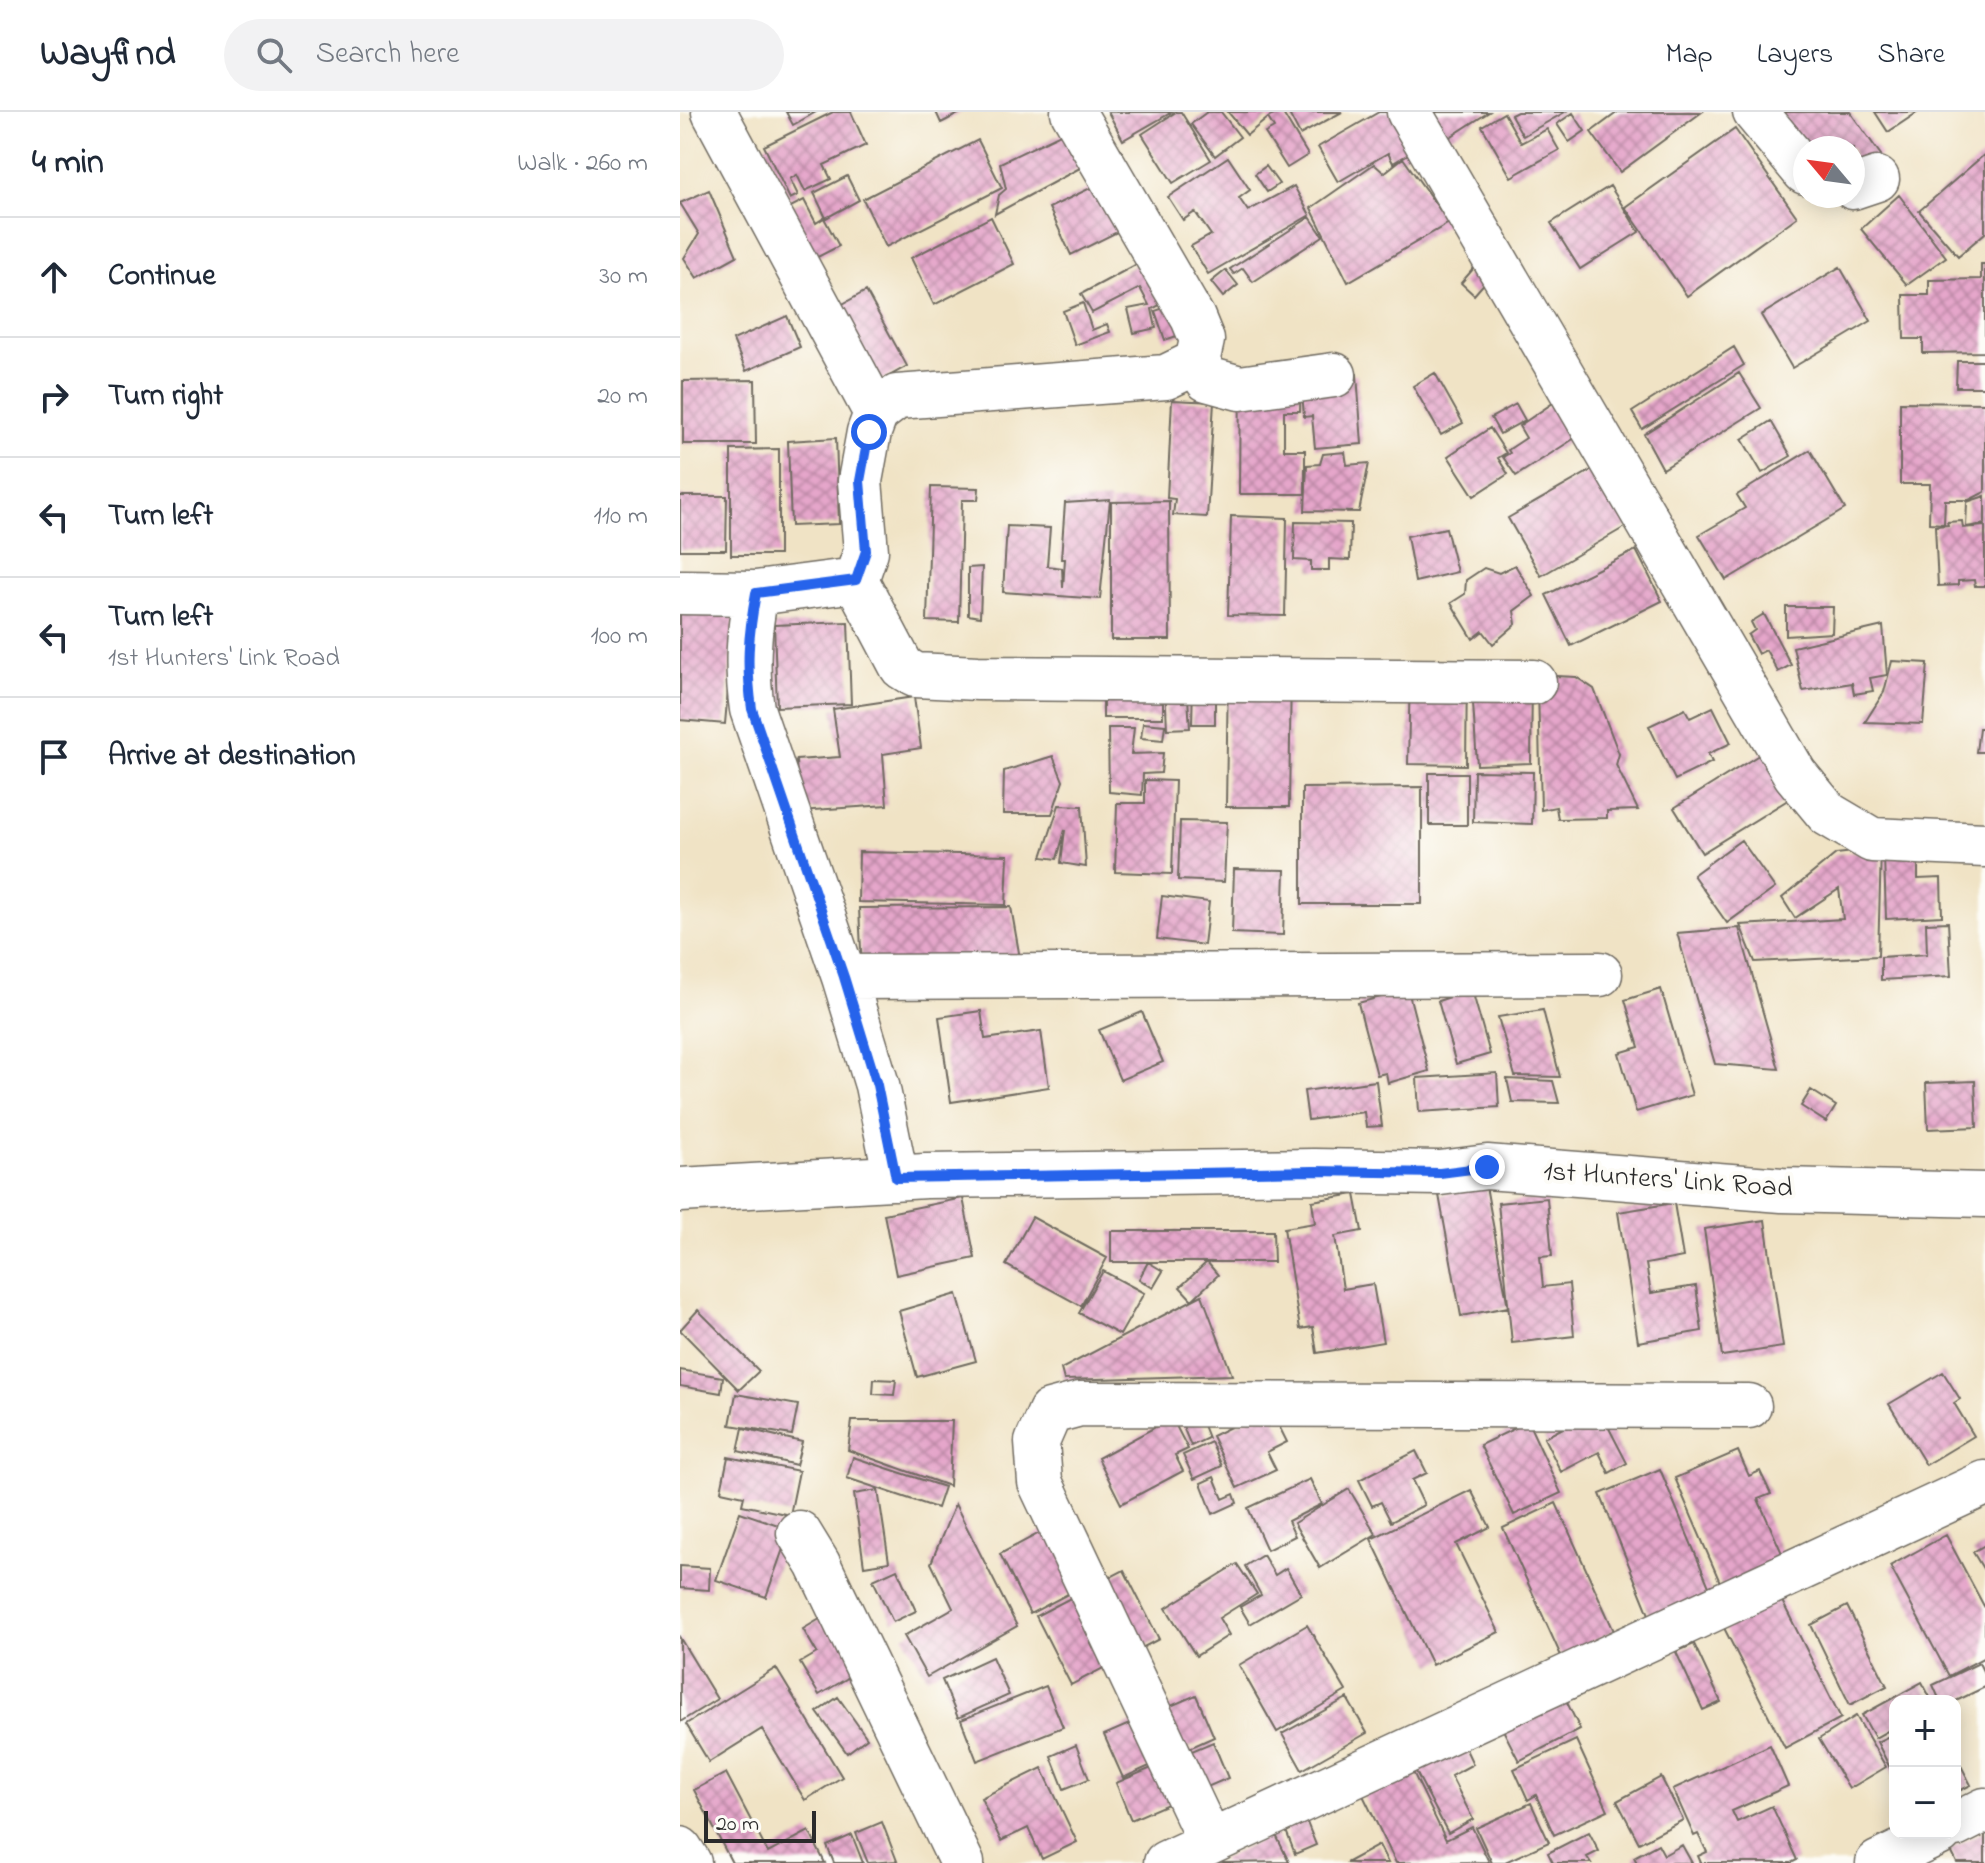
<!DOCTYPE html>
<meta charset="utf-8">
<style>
:root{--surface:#fff;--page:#f2f2f3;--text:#1f2937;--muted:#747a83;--line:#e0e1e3}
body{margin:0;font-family:"Indie Flower",sans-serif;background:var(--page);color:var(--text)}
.controls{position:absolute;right:24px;bottom:24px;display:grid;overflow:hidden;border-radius:16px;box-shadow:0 4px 20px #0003}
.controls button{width:72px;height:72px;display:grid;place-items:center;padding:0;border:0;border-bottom:2px solid var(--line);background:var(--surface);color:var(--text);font:40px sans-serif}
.compass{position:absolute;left:1113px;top:24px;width:72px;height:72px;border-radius:50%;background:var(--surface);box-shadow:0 4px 20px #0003;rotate:299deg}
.scale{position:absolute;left:24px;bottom:20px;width:112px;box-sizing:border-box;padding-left:8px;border:4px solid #2b2b2b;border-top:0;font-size:22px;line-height:28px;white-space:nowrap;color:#2b2b2b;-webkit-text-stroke:6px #fdfcf7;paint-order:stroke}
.stop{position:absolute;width:24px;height:24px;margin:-18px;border:6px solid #2563eb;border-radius:50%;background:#fff}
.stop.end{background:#2563eb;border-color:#fff;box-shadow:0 2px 8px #0008}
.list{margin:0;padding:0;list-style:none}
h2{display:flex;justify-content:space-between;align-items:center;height:104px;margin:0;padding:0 32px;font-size:34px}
h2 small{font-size:26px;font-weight:400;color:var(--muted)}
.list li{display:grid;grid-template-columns:52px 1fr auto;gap:24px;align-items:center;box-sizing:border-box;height:120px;padding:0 32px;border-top:2px solid var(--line)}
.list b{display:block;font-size:30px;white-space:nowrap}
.list p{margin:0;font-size:26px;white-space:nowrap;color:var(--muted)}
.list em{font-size:26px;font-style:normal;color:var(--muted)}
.icon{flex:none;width:44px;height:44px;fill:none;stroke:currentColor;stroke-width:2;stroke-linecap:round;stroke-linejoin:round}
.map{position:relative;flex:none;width:1305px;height:1751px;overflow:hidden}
header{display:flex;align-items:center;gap:48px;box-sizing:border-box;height:112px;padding:0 40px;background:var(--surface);border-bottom:2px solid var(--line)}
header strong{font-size:38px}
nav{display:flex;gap:44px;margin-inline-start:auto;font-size:28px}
.search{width:560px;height:72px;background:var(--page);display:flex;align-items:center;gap:20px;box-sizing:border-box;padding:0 28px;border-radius:44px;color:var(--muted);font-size:30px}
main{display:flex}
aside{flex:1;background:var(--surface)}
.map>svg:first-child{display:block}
.building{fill:url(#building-cross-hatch)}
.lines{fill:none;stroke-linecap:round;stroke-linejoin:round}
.minor-casing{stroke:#706b61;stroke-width:47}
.minor{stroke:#fff;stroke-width:44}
.route{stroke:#2563eb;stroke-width:10}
.labels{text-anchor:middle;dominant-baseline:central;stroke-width:8;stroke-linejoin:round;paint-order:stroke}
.street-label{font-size:28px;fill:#2b2b2b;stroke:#fdfcf7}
</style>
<header>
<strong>Wayfind</strong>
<div class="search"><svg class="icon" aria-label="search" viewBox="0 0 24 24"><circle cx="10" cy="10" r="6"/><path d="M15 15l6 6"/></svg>Search here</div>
<nav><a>Map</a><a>Layers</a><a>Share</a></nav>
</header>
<main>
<aside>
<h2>4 min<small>Walk · 260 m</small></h2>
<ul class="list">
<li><svg class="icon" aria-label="ahead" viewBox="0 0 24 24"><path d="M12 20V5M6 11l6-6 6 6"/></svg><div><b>Continue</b></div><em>30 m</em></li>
<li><svg class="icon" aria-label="right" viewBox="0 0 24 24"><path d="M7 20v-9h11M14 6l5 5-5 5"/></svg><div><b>Turn right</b></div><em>20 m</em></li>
<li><svg class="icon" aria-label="left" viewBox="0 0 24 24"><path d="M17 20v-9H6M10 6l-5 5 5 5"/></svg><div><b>Turn left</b></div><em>110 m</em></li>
<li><svg class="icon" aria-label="left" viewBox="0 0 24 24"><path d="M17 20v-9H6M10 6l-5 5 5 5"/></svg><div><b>Turn left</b><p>1st Hunters' Link Road</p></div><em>100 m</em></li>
<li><svg class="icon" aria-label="arrive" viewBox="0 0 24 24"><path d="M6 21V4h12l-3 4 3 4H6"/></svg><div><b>Arrive at destination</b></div></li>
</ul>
</aside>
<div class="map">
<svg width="1305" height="1751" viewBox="0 0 1305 1751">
<defs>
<pattern id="building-cross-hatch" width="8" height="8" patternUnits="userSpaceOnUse" patternTransform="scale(2)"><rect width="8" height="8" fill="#e5a6ca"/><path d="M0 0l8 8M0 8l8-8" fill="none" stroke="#ba87a4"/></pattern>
</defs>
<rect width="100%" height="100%" fill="#fdfcf7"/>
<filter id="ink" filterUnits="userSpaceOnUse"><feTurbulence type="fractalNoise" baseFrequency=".0125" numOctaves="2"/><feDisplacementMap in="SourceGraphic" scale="16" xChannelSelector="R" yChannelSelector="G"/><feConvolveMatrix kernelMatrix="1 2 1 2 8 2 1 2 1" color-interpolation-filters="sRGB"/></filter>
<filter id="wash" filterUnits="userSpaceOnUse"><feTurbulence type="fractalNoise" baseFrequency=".006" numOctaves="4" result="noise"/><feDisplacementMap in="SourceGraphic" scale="32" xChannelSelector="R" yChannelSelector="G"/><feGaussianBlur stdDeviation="1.8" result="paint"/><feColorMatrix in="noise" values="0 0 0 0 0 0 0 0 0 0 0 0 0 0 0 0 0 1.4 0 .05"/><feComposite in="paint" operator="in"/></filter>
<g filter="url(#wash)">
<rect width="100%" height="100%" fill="#f0e3c5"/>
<g id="blocks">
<path class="building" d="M106,0h30l-23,13z
M153,0h18l15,33 -42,20 7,14 -26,12 -8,-16 -7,4 8,16 -8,4 -26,-53z
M256,0h26l-21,11z
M428,0h64l-49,28z
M496,0h5l30,48 -38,23 -31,-49z
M527,0h14l19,25 -25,19 -24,-32z
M548,0h47l-6,5 13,-5 26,43 -21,13 -22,-35 9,-5 -6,-10 -21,17z
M608,0h54l-42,23z
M699,0h17l21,37 -24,14 -5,-10 -50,29 -20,-35z
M734,0h75l-53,34z
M837,0h48l-42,24 -12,-21z
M938,0h84l-82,60 -29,-40z
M1088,0h82l31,43 -28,21v-28h-48z
M1195,0h43l-30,20z
M824,1l17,30 26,-14 12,21 -48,27 -29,-51z
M893,1l12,18 -16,11 -12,-18z
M393,16l18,34 -96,52 4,-19 7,-6 -6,-26z
M1055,17l62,88 -110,79 -62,-89z
M298,28l24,48 -116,59 -23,-48z
M1305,42v79l-27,23 -39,-45z
M548,45l22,33 -11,8 9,13 46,-25 16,29 -102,59 -17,-28 20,-11 -16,-23 -12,8 -15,-23z
M723,46l46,65 -101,59 -37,-74 63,-44 10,9z
M586,54l13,18 -12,8 -12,-18z
M167,64l12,24 -33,18 -12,-25z
M433,65l75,113 -36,19 4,19 -22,5 -6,-24 21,-4 -9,-17 -48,25 -11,-19 58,-31 -18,-33 -50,25 -22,-47z
M930,74l29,46 -59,37 -29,-46z
M29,78l28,66 -40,22 -13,-20 15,-24 -19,-31z
M1219,83l47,62 -39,28 -46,-56z
M124,88l12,23 8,-5 15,28 -33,17 -27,-50z
M311,105l23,47 -80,41 -23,-47z
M630,105l13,19 -70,46 -10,-14 -9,6 -4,-5z
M1301,152h4v88l-62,1v-14h-19l-1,-44h26v-15l52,-1z
M1160,155l31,54 -79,47 -31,-53z
M794,156l13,12 -13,15 -13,-12z
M546,158l12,15 -15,12 -12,-15z
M186,179l41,75 -34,19 -41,-75z
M519,184l10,29 -44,15 -10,-29z
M403,191l9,27 15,-6 3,8 -35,13 -12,-34z
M107,204l13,31 -54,24 -13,-31z
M1054,235l10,18 -102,64 -10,-17z
M1277,249h28v26h-29z
M560,260l61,1 -1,38h-16v39h21v44h-66z
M755,261l28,50 -22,12 -28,-49z
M1059,261l22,35 -98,61 -19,-35z
M677,262l5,70 -47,4 -3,-32 -8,1 -3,-39z
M75,268l1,64h-73v-63z
M492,288l42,2 -7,115 -34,-2 2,-16 -8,-1z
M1220,290l85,1v89l-16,8h-24l-1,24 -15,-1 1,-39h-30z
M873,291l22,35 -59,38 -13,-19 7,-4 -2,-3 18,-12 -7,-12z
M836,292l9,16 -25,14 -9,-16z
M1091,309l20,35 -29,17 -20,-34z
M810,316l16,25 -8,5 10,16 -34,22 -26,-40z
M156,326l3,86 -48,2 -3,-85z
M99,337v106h-48v-105z
M1130,338l35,59 -119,71 -27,-45 46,-27 -8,-13z
M665,340l2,13 22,-2 -10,49 -54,-1 2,-46 13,-1 3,-10z
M943,340l33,57 -115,67 -33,-58z
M251,375l48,1 -1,12h-16l-3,122 -32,-1z
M0,384h47l-1,54h-46z
M1305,384v28l-19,3 1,-25z
M430,388l-10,99 -97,-7 4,-66 43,2 -3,38 15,2 1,20 2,-29h-4l4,-56z
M489,389l1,139h-59v-138z
M551,404l56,2 -2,98 -57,-1z
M1282,409l1,7 22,-2v60h-10l-1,-6 -16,1v4l-20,1 -3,-60 13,-1 -1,-3z
M615,410l56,1 -1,37 -21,-1v11h-18v-9l-17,-1z
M766,416l11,44 -42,10 -8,-46z
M956,438l26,51 -91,45 -25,-51z
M835,453l19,31 -20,15 2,13 -23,20 -10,-13 -10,8 -22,-36 14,-9 1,-14 18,-12 15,5z
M302,455l-2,50 -12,-2v-47z
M0,493l55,4 -10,115 -45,-4z
M1106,495h47l-1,26 -46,3z
M1084,502l27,51 -13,7 -12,-22 -8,4 -10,-19 7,-5 -4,-8z
M168,510l3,82 -74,3 -3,-82z
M1203,514l4,49 -17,3 3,13 -19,3 -2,-11 -49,8 -10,-44z
M1212,549l36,2 -5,61 -58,-2 19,-30z
M548,558l63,1 -2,136h-63z
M730,559l57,1 -1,93 -58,-1z
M791,560l61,12 -1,79 -54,2z
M876,564l20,1 18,12 25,65 -3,11 22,45 -31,1v7l-49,1 -2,-12 -15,3 -3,-124z
M483,568v38h-60v-37z
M507,571l3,45 -23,1 -2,-45z
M513,572h22v40h-23z
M234,585l7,51 -38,6 4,51 -88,6 -3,-51 44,-3 -7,-48z
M1033,595l18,36 -23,11 4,8 -37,18 -26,-54 36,-17 5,9z
M463,611l22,2 -2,15 -22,-2z
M428,616h26l-3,26 32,-1 -2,20 -18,1 -1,21 -33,-3z
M1299,616h6v24h-9z
M1090,636l29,45 -97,60 -28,-45z
M373,644l10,25 -11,33h-49l1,-43z
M794,659l59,1 -1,52 -59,-2z
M749,661h38v52h-38z
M465,668l30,1 -3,93 -57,-2 2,-69h28z
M742,675v117h-120v-116z
M379,693l23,1 4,61 -25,-4 4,-33 -8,29 -15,-2z
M500,709l47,1 -3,60 -46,-2z
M1061,728l34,48 -48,35 -34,-48z
M1201,737l-3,107 -123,6 -15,-37 103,-6 -4,-30 -44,29 -13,-20 54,-44z
M179,740l149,3 -2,50 -148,-3z
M1204,743h34v24l23,-1 1,38 -56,3z
M554,757l51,1 -2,65 -51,-2z
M482,784l47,6 -5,43 -47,-6z
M331,795l10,57 -159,7 -3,-63z
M1268,810l3,54 -70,4v-23l46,-3 -1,-31z
M1059,816l40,141 -64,-5 -38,-131z
M981,877l31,106 -56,17 -17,-59 20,-6 -14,-47z
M728,878l21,81 -41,12 -2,-10 -9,2 -19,-72z
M792,878l18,64 -34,10 -18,-63z
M863,898l17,67 -45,-1 -17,-59z
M301,899l4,28 56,-8 8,56 -98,15 -12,-85z
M462,900l21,50 -43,18 -21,-50z
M817,961l2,34 -80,5 -2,-34z
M827,967l46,2 6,22 -47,-1z
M696,969l6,45 -16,1 -2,-15 -56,8 -4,-29z
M1295,969l2,46 -49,2 -2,-46z
M1131,978l25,16 -10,16 -25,-16z
M806,1074l22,121 -47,9 -22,-121z
M675,1082l7,37 -27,5 8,53 30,-5 10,58 -66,11 -4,-26 -13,2 -16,-101 31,-5 -3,-22z
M283,1086l12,60 -79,17 -12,-61z
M867,1086l5,58 -12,1 3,30 26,-3 5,52 -62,7 -14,-140z
M994,1091l9,54 -37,7 5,29 45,-7 6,45 -64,11 -20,-130z
M352,1105l75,41 -26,48 -75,-41z
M1085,1108l18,127 -61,9 -18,-127z
M431,1119h162l1,31h-163z
M468,1150l15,9 -10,17 -14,-9z
M527,1150l11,13 -26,25 -12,-13z
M423,1159l41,22 -24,42 -41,-22z
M277,1182l19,67 -59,16 -18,-66z
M522,1183l30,80 -168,5 -3,-11z
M18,1198l61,61 -20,19 -59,-60z
M0,1258l43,7 -2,16 -41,-7z
M1263,1260l17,27 -6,4 20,33 -48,29 -37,-61z
M194,1267l22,1 -2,15 -21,-1z
M56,1282l62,11 -6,30 -62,-10z
M590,1296l17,34 -20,10 9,18 -39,18 -25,-52z
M919,1297l28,54 -18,10 -10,-21 -38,20 -17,-34z
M519,1303l9,23 -17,8 -10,-24z
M492,1306l16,31 -13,6 8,16 -62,33 -23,-46z
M172,1309h100l-3,65 -101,-36z
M848,1310l33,71 -47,22 -34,-70z
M63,1316l59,14 -6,23 -58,-14z
M531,1330l11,24 -28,13 -11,-24z
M736,1339l11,22 -15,7 12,25 -33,17 -10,-20 -9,4 -13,-26z
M1058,1339l11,25 11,-5 11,23 -13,5 27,61 -63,27 -47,-109z
M48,1345l71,14 -9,44 -48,-10 2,-9 -23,-5z
M173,1345l91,30 -7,21 -90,-30z
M980,1357l55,132 -61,26 -54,-133z
M534,1365l9,22 11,-5 3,9 -24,11 -12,-31z
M630,1367l12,25 -34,17 7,15 -28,14 -19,-42z
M669,1377l27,45 -56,34 -26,-45z
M198,1378l11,72 -25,4 -10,-72z
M791,1378l19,37 -34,17 43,88 -67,33 -61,-126z
M876,1391l58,128 -53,25 -58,-128z
M275,1392l62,122 -90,51 -23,-41 49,-28 -22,-45z
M60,1400l50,17 -24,68 -50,-17z
M397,1401l31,60 -78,41 -30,-60z
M1266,1423l39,73v49l-36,19 -59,-110z
M1305,1433v27l-12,-20z
M583,1443l12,20 11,-7 15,26 -51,30 -10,-17 21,-12 -16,-29z
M557,1452l20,30 -38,24 10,17 -33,21 -30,-48z
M0,1454l30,2 -1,22 -29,-2z
M217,1457l19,42 -23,11 -20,-42z
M444,1458l35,69 -88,46 -35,-69z
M1101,1487l60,119 -56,30 -61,-120z
M1167,1494l40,80 -37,19 -39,-80z
M155,1498l33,56 -49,29 -19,-32 17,-10 -14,-24z
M627,1513l39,66 -69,41 -38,-67z
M0,1526l37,61 -37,23z
M1014,1532l27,58 -18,8 -27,-58z
M312,1545l17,38 -51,23 -16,-38z
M1299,1551l6,12v12l-29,14h-16l-7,-16z
M96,1556l66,109 -37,23 -43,-71 -53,33 -23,-38z
M1242,1570l10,19h-37v26l-20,11 -13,-23z
M366,1574l17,41 -86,34 -16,-41z
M883,1582l17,35 -61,32 -18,-35z
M516,1583l18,42 -91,41 -19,-43z
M158,1585l29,41 -20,15 -30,-41z
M667,1586l20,35 -65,37 -20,-36z
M1176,1604l30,51 -37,22 -30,-50z
M1215,1621v45l-18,-36z
M896,1628l32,70 -54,25 -18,-40 -8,5 -14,-31z
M533,1630l15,36 -97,42 -15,-37z
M783,1631l10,21 -22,12 22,43 -25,14 -33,-63z
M396,1633l13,34 -25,10 -13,-33z
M1090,1633l18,41 -56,25 5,11 35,-16 25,54 -6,3h-90l-3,-7 9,-4 -9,-18 -4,2 -21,-47z
M1275,1642l16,31 -16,8z
M362,1656l35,74 -35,17 -14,-31 -27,13 -20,-43z
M731,1656l35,72 26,-13 17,35 -93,1 -39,-80z
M46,1661l42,80 41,-22 16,32h-93l-38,-73z
M981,1665l22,43 -44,23 -22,-42z
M851,1691l18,39 -46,21h-11l-16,-35z
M626,1708l10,25 -21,9 -10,-26z
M202,1710l15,39 -29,2 -12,-30z
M1305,1719v32h-28l-7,-14z
M909,1720l10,19 -12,6 4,6h-38l-5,-10z
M595,1721l14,29 -66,1 -1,-3z
M172,1723l11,28h-29l-7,-17z
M978,1732l6,11 18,-10 10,18h-55l-3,-6z
M699,1733l9,18h-42z"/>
</g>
</g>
<g filter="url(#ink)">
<use href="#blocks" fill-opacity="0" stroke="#706b61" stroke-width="2"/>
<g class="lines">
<g class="minor-casing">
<path id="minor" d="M34,0l162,301
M729,0l386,662 33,40 44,26 113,5
M1075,0l50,60
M1173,75l24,-8
M517,250l10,17 33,9 94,-13
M176,468l46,87 13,8 63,3 556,4
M0,480l76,1
M164,865l756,-3
M216,1066l-19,-93 -33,-108 -92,-268c-6,-42 -4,-74 4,-116l100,-13 10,-29 -6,-70 9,-49 7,-19 21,-16 269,-20 31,-15 5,-22 -9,-22 -120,-206
M0,1078l246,-14 388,-5 126,2 47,-6 295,23 203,5
M119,1421l19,31 144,299
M1275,1713l30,-15
M530,1730l-170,-360 -3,-40 13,-30 30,-8 669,2
M0,1737l9,14
M486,1751l819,-380
M1198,1751l62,-30"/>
</g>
<use href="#minor" class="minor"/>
</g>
</g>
<g class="lines" filter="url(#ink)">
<path class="route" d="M189,320l-9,49 6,70 -10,29 -100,13c-8,43 -10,73 -4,116l92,268 33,108 19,93 418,-7 126,2 47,-6"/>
</g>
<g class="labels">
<g class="street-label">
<text transform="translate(988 1069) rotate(4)">1st Hunters' Link Road</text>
</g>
</g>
</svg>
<div class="controls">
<button>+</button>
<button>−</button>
</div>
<svg class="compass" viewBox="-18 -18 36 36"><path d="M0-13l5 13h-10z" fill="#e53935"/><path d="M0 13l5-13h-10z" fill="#747a83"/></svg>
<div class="scale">20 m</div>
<div class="stop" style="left:189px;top:320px"></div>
<div class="stop end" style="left:807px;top:1055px"></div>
</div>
</main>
